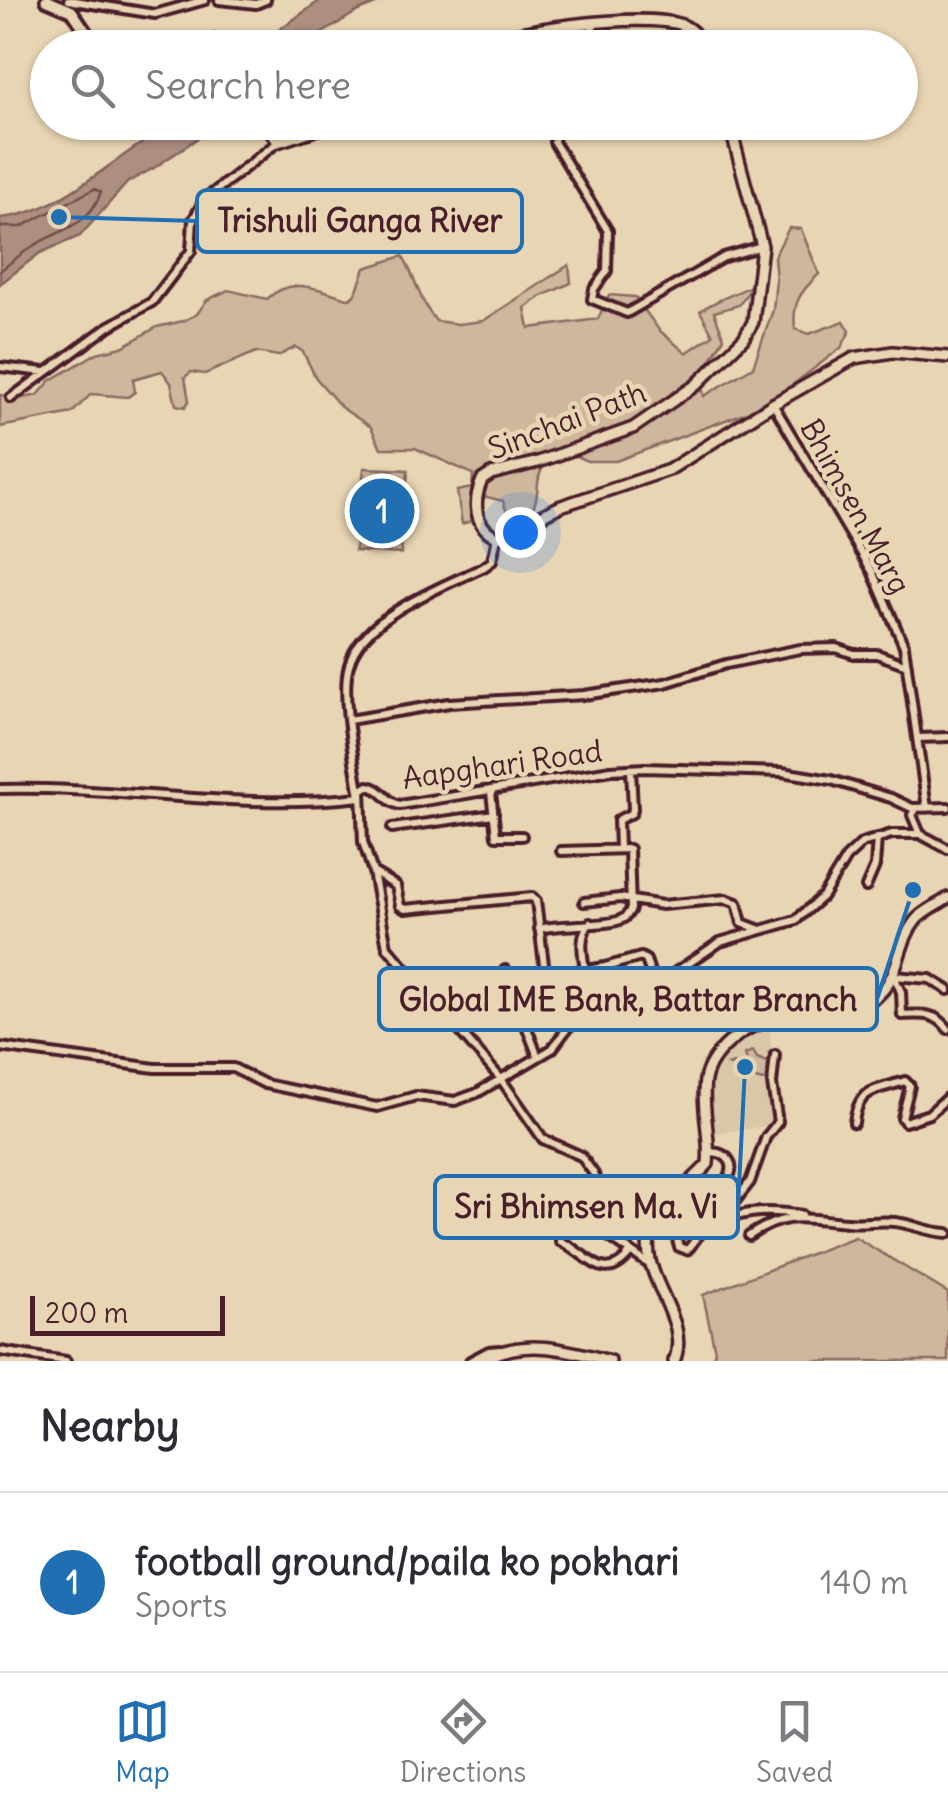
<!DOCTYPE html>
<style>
:root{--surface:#fff;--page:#f2f2f3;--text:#2b2b33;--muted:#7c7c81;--line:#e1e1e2;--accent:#1f6fb2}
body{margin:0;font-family:Delius,sans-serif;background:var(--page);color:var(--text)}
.scale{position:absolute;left:30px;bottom:25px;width:195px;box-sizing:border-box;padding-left:10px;border:5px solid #4a1f2b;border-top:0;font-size:28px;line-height:35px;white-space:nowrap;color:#4a1f2b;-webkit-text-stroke:8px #e8d5b3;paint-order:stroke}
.you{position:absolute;left:520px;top:532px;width:35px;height:35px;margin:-25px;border:8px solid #fff;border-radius:50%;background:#1a73e8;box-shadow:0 0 0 15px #1a73e833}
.badge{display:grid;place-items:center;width:65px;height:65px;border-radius:50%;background:var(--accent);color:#fff;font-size:32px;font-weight:700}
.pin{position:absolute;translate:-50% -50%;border:5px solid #fff;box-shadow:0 2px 10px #0006}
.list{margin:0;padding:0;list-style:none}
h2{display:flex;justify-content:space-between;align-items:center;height:130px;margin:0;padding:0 40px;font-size:42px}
h2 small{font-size:32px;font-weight:400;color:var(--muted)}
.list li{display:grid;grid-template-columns:65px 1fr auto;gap:30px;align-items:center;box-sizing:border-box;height:180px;padding:0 40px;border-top:2px solid var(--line)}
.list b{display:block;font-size:38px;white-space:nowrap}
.list p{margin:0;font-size:32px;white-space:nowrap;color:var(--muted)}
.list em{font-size:32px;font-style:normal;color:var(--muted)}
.icon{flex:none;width:55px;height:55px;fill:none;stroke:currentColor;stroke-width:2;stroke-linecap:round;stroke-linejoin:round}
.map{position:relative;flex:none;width:948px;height:1361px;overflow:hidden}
.search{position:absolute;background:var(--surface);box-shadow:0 2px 8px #0004;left:30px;right:30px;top:30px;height:110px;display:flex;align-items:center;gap:25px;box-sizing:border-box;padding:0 35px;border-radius:55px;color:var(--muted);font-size:38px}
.sheet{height:310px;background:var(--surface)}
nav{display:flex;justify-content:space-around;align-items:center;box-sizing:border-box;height:140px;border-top:2px solid var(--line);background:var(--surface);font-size:28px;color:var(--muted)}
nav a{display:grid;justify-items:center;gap:5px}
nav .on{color:var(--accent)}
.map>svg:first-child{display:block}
.built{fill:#dac6a8}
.green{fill:#cfb79d;stroke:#8c6b64;stroke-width:2.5}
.water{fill:#ac8f7f;stroke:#85625d;stroke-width:2.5}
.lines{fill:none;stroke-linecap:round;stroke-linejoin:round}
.shore{stroke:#714c4d;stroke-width:2.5}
.street-casing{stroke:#4a1f2b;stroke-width:14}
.secondary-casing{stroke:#4a1f2b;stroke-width:16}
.primary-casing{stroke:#4a1f2b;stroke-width:16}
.street{stroke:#e8d5b3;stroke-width:6}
.secondary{stroke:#e8d5b3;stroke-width:9}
.primary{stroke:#e8d5b3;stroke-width:9}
.labels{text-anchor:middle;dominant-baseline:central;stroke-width:9;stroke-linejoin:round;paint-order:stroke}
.street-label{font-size:30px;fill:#4a1f2b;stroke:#e8d5b3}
.leader{fill:none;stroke:#1f6fb2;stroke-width:4}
.callout-dot{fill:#1f6fb2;stroke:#e8d5b3;stroke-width:4}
.callout{fill:#e8d5b3;stroke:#1f6fb2;stroke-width:4}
.callout-label{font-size:32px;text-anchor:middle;font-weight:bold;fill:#4a1f2b}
</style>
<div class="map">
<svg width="948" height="1361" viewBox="0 0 948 1361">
<rect width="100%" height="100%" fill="#e8d5b3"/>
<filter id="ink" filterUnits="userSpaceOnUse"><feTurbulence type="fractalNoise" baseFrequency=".01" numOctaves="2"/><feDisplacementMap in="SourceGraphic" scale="20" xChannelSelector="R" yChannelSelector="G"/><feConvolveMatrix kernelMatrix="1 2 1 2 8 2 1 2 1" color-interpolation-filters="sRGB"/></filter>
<g filter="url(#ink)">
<path class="built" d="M769,1028l11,96 -64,9 -8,-52 17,-29z"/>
<path class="green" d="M789,228l12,1 18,45c-19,18 -27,29 -24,55l14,5 35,-13 6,10 -9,17 -54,41 -40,23 -131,49h-29l-17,-8c-48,14 -22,32 -41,64l-20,2 -6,-18 -20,-5 -8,24 -13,4 -5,-33 15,-3 1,-14 -58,-26h-34l-10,-21 -29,-19 -26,-30 -13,-26 -7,-5 -18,9 -22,-4 -51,22 -14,-2 -6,5 4,24 -4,6 -9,-2 -5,-22 -9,-12 -29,8 2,13 -7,5 -37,-3 -19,19 -72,14v-32l23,3 15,-3 12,-14 47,-28 25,-6 35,-20 26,-6 14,-7 10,-14 21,-10 39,9c25,-24 53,-9 83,0l6,-6 9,-25 38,-12c13,23 16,45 33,65l22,3 25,-3 86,-56 2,18 -29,13 -17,12 4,20 69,-9 11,-24 26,2 24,33 27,23 27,-18 -13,-24c17,-12 35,-16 54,-27l-15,21 -25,7 10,26 -24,39 4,19 49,-29 20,-57 3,-31 -2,-22z
M364,468l44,2 -7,84 -46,-3z
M753,1051l4,7 13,5 -2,4 3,9 -9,5 -9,-3 -9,5 -4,-14 -11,-4 18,-4 -2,-7z
M855,1237l93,56v68h-237l4,-10 -12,-56z"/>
<path class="water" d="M321,0h64l-27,11 -58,36h-28l5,-16z
M176,122l44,1 -66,45 -26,14 -48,54 -40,17 -40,31v-66c52,-4 94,-43 136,-71 13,-9 27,-16 40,-25z"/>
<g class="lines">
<path class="shore" d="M0,227h21l73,-38 7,3c-11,32 -35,36 -61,50 -15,8 -27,19 -40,29"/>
<g class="street-casing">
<path id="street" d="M68,0l87,14 50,-14
M219,0l37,4 10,-4
M592,23l3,25
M557,122l-3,20 54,89 -1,40 -13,18 -2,10 35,14 97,-56 38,-11
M0,367l45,5
M11,398l97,-71 44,-25 39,-51 2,-31 11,-20 74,-58
M773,404l99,167 32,75 23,162
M349,720l100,-17 135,-8 81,-12 61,-19 74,-15 36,-1 18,6h23l30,11
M918,738l30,-1
M0,789c120,-3 240,22 360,8 -5,-34 -20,-101 -11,-132 13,-49 93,-78 135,-98l8,-6 5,-24
M491,792l5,44h26
M916,809l-4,6 8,19
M392,828l102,-14
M619,849l-1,-29 14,-7 1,-4 -2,-40
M373,872l23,14 4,20 5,3 127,-12 4,4 9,71 4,4 56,-9 36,-10 5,3 9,26
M866,887l9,-21 2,-28
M584,902l36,-4 42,7 64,-6 11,4 5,20 16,6
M539,929c21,-5 68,-3 81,-9 7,-3 7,-5 11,-11l-2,-60 -68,2
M505,970l33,87
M585,971c-2,-17 -7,-34 5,-48
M948,990l-18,-11 -36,-3 7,16 1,23c19,-1 34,-3 46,14
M0,1047l155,21h78l32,16 112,23 39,-11 39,5 22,-8 75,-44 17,-23 44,-18 42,-22 65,-44 76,-22 27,-24 23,-38 16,-15 30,-9h28l28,15
M854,1123c4,-35 20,-32 51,-42l5,5 -8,32 3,4 24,-8 19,-17
M710,1152c18,0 29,14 15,30 -5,6 -14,8 -21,12 -15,10 -32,36 -25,53l8,3c7,-6 8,-13 15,-18 31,-22 65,-23 100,-17
M727,1219l2,-10 21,-27 16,-45 12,-15 -6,-38 3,-29
M749,1236c39,-26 55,-17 98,-14 16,2 32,-2 48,0 19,2 31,10 53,11
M560,1241c30,14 44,46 71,11
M653,1267l-55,-38 -2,-13 3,-23 -5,-19 -13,-18 -38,-17 -42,-60 -114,-132 -14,-75 -10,-30 -2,-52 7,-4c15,2 18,17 32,19l211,-35 33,-2 138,4 49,8 60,18 21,10 36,-1
M0,1351l66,10
M470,1361l19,-10 11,-1"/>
</g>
<g class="secondary-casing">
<path id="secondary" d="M46,0l26,11 21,31v6
M195,48l20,-8 5,8
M467,48c40,-18 174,-37 215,-23 12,5 15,12 20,23
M264,122l14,20 62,-20
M729,122l33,124 -9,76 -9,16 -48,47 -63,43 -95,34 -47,12 -9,6c-9,21 -9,46 15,57l64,-31 108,-36 104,-66 81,-46 39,-6 55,5"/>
</g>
<g class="primary-casing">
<path id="primary" d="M483,1361c38,-25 87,-11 127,0
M674,1361c19,-43 -41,-89 -22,-134 11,-25 38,-43 56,-63 3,-27 -7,-57 -3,-84 5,-27 39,-55 65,-59 37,-5 71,1 103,-22 28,-19 23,-55 43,-79 8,-9 22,-15 32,-22"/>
</g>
<use href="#street" class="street"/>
<use href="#secondary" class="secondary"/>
<use href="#primary" class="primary"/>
</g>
</g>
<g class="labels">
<g class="street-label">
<text transform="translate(567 420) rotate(-21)">Sinchai Path</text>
<text transform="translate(856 506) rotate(61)">Bhimsen Marg</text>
<text transform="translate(502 764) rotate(-8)">Aapghari Road</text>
</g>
</g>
<path class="leader" d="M59 217L197 221M913 890L877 999M745 1067L738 1207"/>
<g class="callout-dot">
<circle cx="59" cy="217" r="10"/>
<circle cx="913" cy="890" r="10"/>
<circle cx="745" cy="1067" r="10"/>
</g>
<g class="callout">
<rect x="197" y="190" width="325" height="62" rx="10"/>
<rect x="379" y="968" width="498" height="62" rx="10"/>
<rect x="435" y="1176" width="303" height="62" rx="10"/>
</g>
<g class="callout-label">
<text x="360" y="232">Trishuli Ganga River</text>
<text x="628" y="1011">Global IME Bank, Battar Branch</text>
<text x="586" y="1218">Sri Bhimsen Ma. Vi</text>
</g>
</svg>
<div class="scale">200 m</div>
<div class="you"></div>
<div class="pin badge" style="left:382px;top:511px">1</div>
<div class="search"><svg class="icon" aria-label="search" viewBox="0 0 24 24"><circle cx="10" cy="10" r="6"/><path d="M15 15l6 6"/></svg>Search here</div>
</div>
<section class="sheet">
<h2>Nearby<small></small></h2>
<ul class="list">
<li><span class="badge">1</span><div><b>football ground/paila ko pokhari</b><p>Sports</p></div><em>140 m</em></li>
</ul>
</section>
<nav>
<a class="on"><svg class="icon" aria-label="map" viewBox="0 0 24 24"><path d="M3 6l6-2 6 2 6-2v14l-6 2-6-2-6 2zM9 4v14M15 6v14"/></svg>Map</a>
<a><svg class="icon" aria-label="directions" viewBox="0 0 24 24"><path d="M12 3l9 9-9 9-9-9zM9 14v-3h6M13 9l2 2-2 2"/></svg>Directions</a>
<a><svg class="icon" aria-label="saved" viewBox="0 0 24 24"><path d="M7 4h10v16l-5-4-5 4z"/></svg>Saved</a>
</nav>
